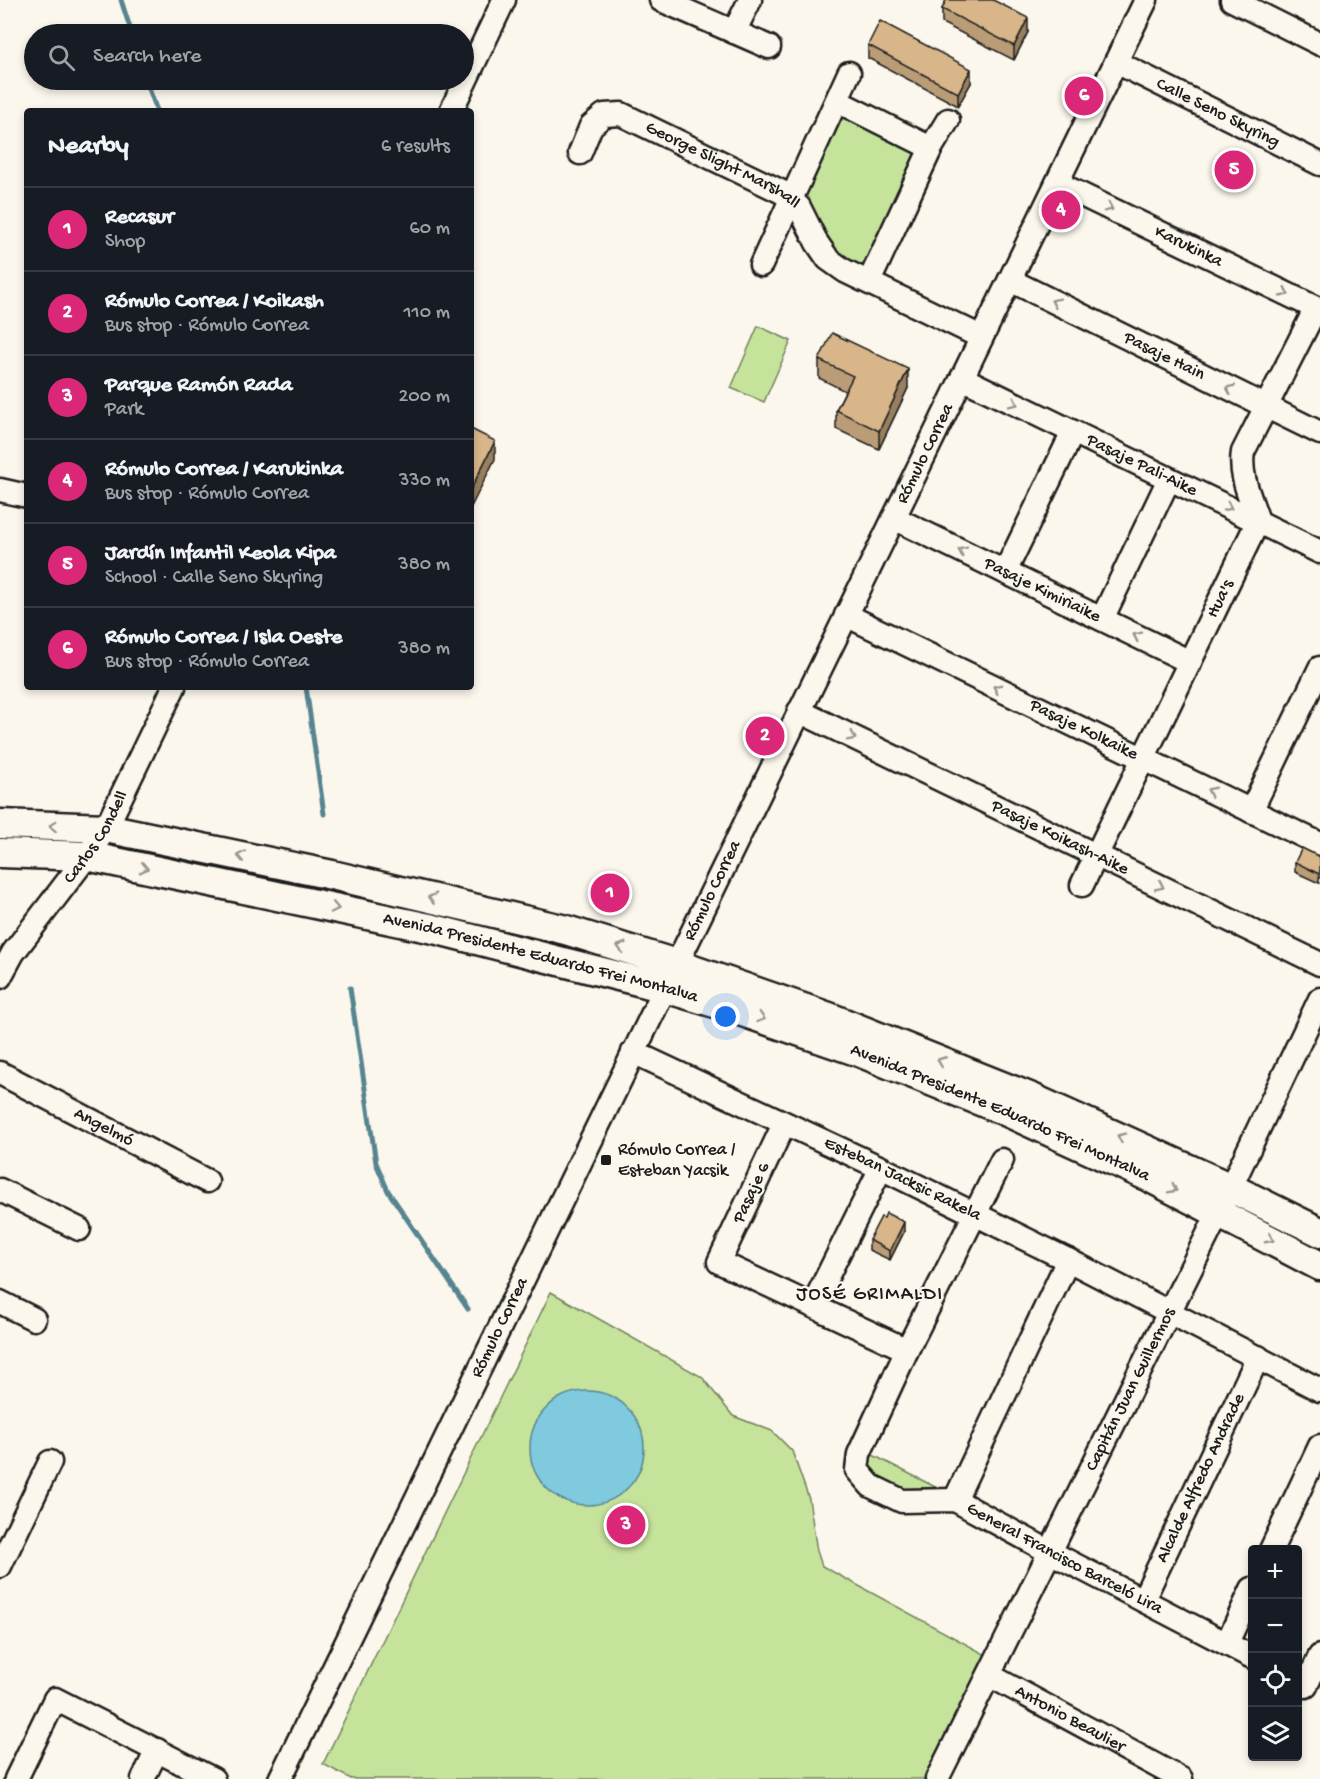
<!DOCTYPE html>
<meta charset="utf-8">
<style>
:root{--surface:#171b24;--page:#20242c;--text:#f1f3f6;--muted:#9ea1a6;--line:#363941;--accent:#db2777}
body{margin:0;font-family:"Gochi Hand",sans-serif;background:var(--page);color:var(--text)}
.controls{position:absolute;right:18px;bottom:18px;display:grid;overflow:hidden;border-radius:6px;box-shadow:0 3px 9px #0003}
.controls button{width:54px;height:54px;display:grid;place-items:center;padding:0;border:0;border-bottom:2px solid var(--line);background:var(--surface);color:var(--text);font:30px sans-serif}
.you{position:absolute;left:726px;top:1017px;width:21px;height:21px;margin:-15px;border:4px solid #fff;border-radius:50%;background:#1a73e8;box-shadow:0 0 0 9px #1a73e833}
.badge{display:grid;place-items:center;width:39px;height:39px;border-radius:50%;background:var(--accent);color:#fff;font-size:20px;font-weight:700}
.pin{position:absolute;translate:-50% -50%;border:3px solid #fff;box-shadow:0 2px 6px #0006}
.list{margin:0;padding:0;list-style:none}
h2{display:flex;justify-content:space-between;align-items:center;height:78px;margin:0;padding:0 24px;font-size:26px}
h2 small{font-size:20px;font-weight:400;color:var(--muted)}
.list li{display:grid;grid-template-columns:39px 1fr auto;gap:18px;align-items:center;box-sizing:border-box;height:84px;padding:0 24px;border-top:2px solid var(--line)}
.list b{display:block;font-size:22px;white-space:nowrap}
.list p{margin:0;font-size:20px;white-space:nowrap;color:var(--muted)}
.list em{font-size:20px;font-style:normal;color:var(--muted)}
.icon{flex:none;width:33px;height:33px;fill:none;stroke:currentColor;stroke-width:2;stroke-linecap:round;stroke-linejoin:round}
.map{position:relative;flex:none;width:1320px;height:1779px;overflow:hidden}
.search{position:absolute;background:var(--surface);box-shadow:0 3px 9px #0003;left:24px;top:24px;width:450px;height:66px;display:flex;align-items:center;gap:15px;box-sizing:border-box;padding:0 21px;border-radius:33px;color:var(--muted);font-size:22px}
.panel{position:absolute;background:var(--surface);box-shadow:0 3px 9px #0003;left:24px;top:108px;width:450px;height:582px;border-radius:6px}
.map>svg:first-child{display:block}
.green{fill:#c6e39b;stroke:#71805c;stroke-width:1.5}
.water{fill:#7fcade;stroke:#578490;stroke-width:1.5}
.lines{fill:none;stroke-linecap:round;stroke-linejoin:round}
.stream{stroke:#578490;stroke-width:5}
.minor-casing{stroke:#1c1c1c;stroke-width:27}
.major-casing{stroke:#1c1c1c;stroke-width:33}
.minor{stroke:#fbf7ec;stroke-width:22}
.major{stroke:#fbf7ec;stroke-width:28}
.wall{fill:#ba9d77;stroke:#1c1c1c;stroke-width:1.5}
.shaded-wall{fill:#977f61;stroke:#1c1c1c;stroke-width:1.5}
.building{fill:#d8b68a;stroke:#1c1c1c;stroke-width:1.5}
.oneway{stroke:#97948e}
.poi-dot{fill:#1c1c1c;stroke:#fbf7ec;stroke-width:2}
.labels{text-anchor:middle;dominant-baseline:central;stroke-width:4.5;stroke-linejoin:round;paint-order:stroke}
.street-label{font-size:18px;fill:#1c1c1c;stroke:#fbf7ec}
.poi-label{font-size:18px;fill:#1c1c1c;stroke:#fbf7ec;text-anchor:start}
.neighbourhood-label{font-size:20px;letter-spacing:1.5px;fill:#1c1c1c;stroke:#fbf7ec}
</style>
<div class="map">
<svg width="1320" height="1779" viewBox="0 0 1320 1779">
<rect width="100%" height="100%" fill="#fbf7ec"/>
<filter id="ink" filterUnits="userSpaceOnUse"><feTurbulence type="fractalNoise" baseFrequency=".0167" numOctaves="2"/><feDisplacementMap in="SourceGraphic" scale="12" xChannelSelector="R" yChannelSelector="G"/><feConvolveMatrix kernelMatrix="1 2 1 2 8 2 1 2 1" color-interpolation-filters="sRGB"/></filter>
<g filter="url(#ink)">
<path class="green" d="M840,115l79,37 -54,120 -19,-11 -17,-15 -26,-49z
M758,326l33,15 -27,61 -33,-14z
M551,1292l151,85 31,39 39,15 20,20 17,48 8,52 5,15 166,90 -60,123h-577l-28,-15z
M871,1454l72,37 -36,2 -39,-21z"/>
<path class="water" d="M530 1448a57 57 0 1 1 114 0a57 57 0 1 1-114 0Z"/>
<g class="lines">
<path class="stream" d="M121,0l11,34
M146,80l11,31
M306,687l18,127
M350,988l26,175 12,28 80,118"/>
<g class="minor-casing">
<g id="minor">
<path d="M661,0l108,47"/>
<path d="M1232,0l88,44"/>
<path d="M734,32l16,-32"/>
<path id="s1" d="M1116,62l204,102"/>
<path d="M837,101l94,47"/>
<path d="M451,111l53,-111"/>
<path id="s2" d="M580,153l11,-27 13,-11 17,-1 161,78 17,15 18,36 11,16 17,12 136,66"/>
<path id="s3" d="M1057,183l263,127"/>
<path d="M761,265l88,-192"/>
<path id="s4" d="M1010,280l310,153"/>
<path d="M869,282l62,-134 17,-28"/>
<path id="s5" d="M962,378l358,174"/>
<path d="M0,490l27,6"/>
<path id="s6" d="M894,518l296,144"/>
<path d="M1005,572l68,-140"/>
<path id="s7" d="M846,615l474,229"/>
<path d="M1102,619l67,-140"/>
<path id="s8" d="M799,711l521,253"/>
<path d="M1251,811l69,-143"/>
<path id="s9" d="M1082,885l176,-364c-7,-22 -19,-45 -15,-69l73,-144"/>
<path id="s10" d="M0,977l13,-24 74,-97 19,-28 68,-141"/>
<path id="s11" d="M633,1052l248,116 187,92 252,130"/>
<path id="s12" d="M0,1073l207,108"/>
<path d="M784,1124l-65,138 188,88"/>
<path id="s13" d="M1002,1160l-95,190 -48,104 -2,16 14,16 31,15 53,-1 95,52 202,105"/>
<path d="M0,1190l79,39"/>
<path d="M0,1302l34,17"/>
<path d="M813,1305l68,-137"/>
<path d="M955,1500l113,-240"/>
<path d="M1271,1550l49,-104"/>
<path d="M0,1566l50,-104"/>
<path id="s14" d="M1143,1600l115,-243"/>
<path d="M1227,1643l25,-54"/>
<path id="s15" d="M989,1675l192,104"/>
<path d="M1306,1686l14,-30"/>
<path d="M16,1779l39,-80 158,80"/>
<path d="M143,1779l14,-29"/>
<path id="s16" d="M280,1779l866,-1779"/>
<path id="s17" d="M937,1779l282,-567 101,-213"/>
</g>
</g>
<g class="major-casing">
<g id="major">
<path d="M0,824l106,4 226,47 234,55 110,34 153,53 203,81 199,90 89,44"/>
<path id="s18" d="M0,853l87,3 347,73 231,59 60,18 134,46 146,59 144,66 171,89"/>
</g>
</g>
<use href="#minor" class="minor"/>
<use href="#major" class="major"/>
</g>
<path class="wall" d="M942,9l86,23 -14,28 -72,-37z
M868,45l103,38 -13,23 -90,-48z
M819,360l89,28 -29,61 -43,-20v-19l9,-19 -26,-13z
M1320,857l-1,26 -24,-11v-10z
M904,1232l-14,28 -21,-10v-10z"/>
<path class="shaded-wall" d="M1028,18v14l-14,28v-14z
M971,69v14l-13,23v-13z
M908,369v19l-29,61v-18z
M495,441v18l-24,48v-18z
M904,1222v10l-14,28v-9z"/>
<path class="building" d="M946,0h47l35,18 -14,28 -72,-37z
M880,21l91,48 -13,24 -90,-48z
M832,333l76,36 -29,62 -43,-21 17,-34 -34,-16z
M471,429l24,12 -24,48z
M1302,848l18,9v14l-1,3 -24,-12z
M886,1213l18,9 -14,29 -21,-11 12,-23 3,1z"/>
<defs><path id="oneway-chevron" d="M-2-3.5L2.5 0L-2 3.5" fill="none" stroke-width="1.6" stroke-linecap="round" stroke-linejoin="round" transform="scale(1.5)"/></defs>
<g class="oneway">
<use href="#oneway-chevron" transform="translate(1109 208) rotate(26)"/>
<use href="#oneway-chevron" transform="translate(1285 293) rotate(26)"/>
<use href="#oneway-chevron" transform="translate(1055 302) rotate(-154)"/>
<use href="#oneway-chevron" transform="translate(1230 389) rotate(-154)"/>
<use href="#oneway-chevron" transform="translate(1014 403) rotate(26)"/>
<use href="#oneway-chevron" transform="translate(1228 507) rotate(26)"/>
<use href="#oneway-chevron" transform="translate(962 551) rotate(-154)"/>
<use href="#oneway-chevron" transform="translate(1137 636) rotate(-154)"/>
<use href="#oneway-chevron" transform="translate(997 688) rotate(-154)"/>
<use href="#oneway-chevron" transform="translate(852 737) rotate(26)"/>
<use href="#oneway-chevron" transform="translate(1211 791) rotate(-154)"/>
<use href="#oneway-chevron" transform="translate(53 826) rotate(-178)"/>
<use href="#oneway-chevron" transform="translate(241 856) rotate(-168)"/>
<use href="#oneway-chevron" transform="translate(144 868) rotate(12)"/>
<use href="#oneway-chevron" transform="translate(1160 886) rotate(26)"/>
<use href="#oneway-chevron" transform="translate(432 898) rotate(-167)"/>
<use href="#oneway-chevron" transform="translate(335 908) rotate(12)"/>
<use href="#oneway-chevron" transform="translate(621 947) rotate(-163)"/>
<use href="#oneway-chevron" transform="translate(761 1018) rotate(18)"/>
<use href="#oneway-chevron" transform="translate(941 1061) rotate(-158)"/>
<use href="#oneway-chevron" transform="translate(1121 1137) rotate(-156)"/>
<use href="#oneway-chevron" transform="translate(1173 1189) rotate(27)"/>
<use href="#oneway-chevron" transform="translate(1270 1239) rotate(28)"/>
</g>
</g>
<rect class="poi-dot" x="600" y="1154" width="12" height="12" rx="3"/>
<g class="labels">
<g class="street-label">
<text stroke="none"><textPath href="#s1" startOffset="114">Calle Seno Skyring</textPath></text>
<text stroke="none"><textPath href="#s2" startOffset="177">George Slight Marshall</textPath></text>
<text stroke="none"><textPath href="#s3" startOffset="146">Karukinka</textPath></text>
<text stroke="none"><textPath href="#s4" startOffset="172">Pasaje Hain</textPath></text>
<text stroke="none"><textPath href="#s16" startOffset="1474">Rómulo Correa</textPath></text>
<text stroke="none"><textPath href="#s5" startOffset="200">Pasaje Pali-Aike</textPath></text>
<text stroke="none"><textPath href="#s6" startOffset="165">Pasaje Kimiriaike</textPath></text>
<text stroke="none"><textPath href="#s9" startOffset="318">Hua's</textPath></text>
<text stroke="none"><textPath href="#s7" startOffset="264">Pasaje Kolkaike</textPath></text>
<text stroke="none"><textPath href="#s10" startOffset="170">Carlos Condell</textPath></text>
<text stroke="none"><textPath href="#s8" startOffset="290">Pasaje Koikash-Aike</textPath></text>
<text stroke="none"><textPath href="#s16" startOffset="988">Rómulo Correa</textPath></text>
<text stroke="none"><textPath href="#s18" startOffset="552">Avenida Presidente Eduardo Frei Montalva</textPath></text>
<text stroke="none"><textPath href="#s18" startOffset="1038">Avenida Presidente Eduardo Frei Montalva</textPath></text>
<text stroke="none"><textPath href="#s12" startOffset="117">Angelmó</textPath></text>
<text stroke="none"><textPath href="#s11" startOffset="298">Esteban Jacksic Rakela</textPath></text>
<text transform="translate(752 1193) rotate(-65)">Pasaje 6</text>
<text stroke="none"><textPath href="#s16" startOffset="502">Rómulo Correa</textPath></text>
<text stroke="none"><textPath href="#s17" startOffset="435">Capitán Juan Guillermos</textPath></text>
<text stroke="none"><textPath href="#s14" startOffset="135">Alcalde Alfredo Andrade</textPath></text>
<text stroke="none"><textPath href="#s13" startOffset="576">General Francisco Barceló Lira</textPath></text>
<text stroke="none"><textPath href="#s15" startOffset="92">Antonio Beaulier</textPath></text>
</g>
<g class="poi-label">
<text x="618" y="1150">Rómulo Correa /<tspan x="618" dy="21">Esteban Yacsik</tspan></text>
</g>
<g class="neighbourhood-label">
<text x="870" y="1295">JOSÉ GRIMALDI</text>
</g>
</g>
</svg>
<div class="controls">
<button>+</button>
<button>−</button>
<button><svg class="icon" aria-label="locate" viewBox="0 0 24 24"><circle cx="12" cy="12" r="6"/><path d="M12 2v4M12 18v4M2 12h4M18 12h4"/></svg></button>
<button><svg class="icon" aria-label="layers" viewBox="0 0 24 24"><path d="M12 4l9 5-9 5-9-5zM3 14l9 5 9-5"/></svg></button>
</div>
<div class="you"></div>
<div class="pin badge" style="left:610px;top:893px">1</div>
<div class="pin badge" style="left:765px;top:736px">2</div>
<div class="pin badge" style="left:626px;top:1525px">3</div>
<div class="pin badge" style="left:1061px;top:210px">4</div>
<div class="pin badge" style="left:1234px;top:170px">5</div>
<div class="pin badge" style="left:1084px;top:96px">6</div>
<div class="search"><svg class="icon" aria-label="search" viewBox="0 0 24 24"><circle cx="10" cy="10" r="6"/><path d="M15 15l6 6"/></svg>Search here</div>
<section class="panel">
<h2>Nearby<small>6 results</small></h2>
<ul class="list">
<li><span class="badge">1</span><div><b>Recasur</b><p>Shop</p></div><em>60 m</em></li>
<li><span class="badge">2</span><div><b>Rómulo Correa / Koikash</b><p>Bus stop · Rómulo Correa</p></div><em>110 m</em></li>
<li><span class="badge">3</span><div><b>Parque Ramón Rada</b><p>Park</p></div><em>200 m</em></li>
<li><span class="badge">4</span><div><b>Rómulo Correa / Karukinka</b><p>Bus stop · Rómulo Correa</p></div><em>330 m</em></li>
<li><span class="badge">5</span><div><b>Jardín Infantil Keola Kipa</b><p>School · Calle Seno Skyring</p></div><em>380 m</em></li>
<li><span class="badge">6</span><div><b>Rómulo Correa / Isla Oeste</b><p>Bus stop · Rómulo Correa</p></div><em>380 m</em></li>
</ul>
</section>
</div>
